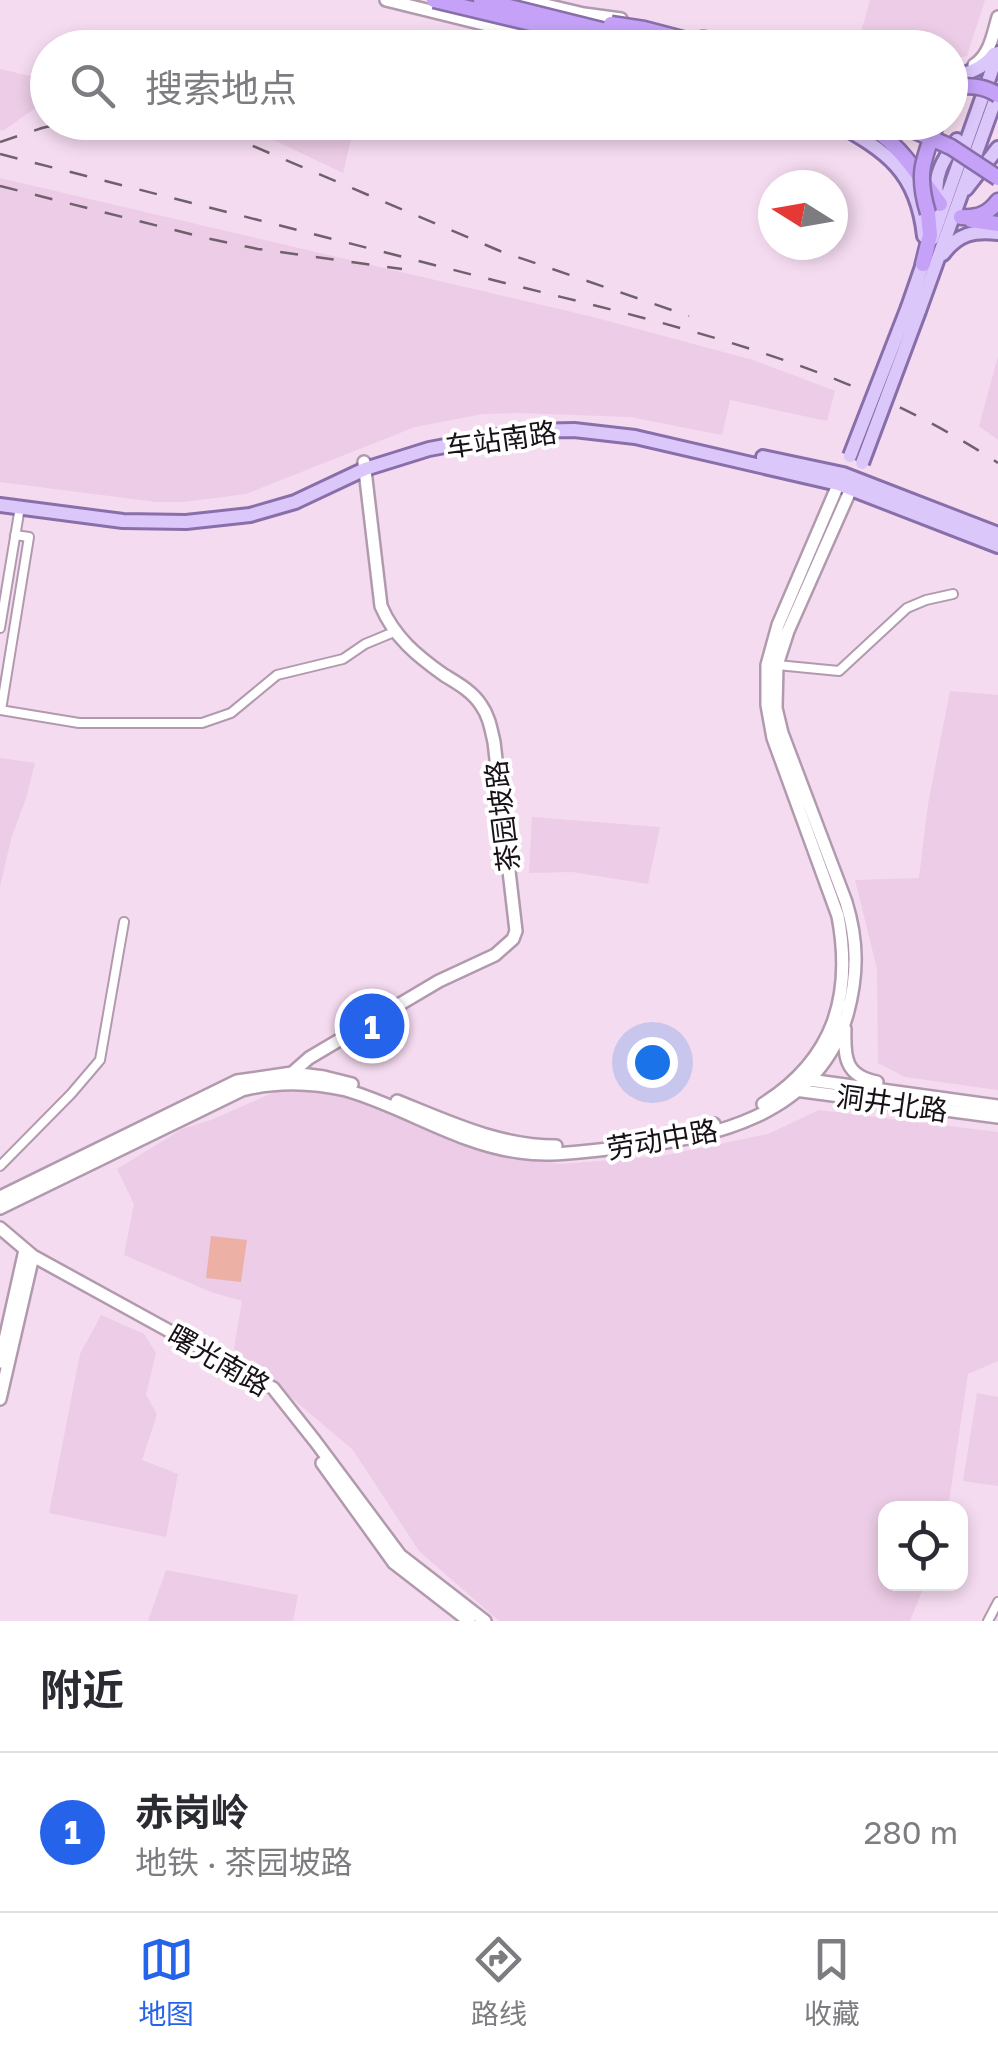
<!DOCTYPE html>
<html lang="zh">
<meta charset="utf-8">
<style>
:root{--surface:#fff;--page:#f7f7f7;--text:#2b2b33;--muted:#7c7c81;--line:#e1e1e2;--accent:#2563eb}
body{margin:0;font-family:"Golos Text","Noto Sans SC",sans-serif;background:var(--page);color:var(--text)}
.controls{position:absolute;right:30px;bottom:30px;display:grid;overflow:hidden;border-radius:20px;box-shadow:0 5px 15px #0003}
.controls button{width:90px;height:90px;display:grid;place-items:center;padding:0;border:0;border-bottom:2px solid var(--line);background:var(--surface);color:var(--text);font:50px sans-serif}
.compass{position:absolute;left:758px;top:170px;width:90px;height:90px;border-radius:50%;background:var(--surface);box-shadow:0 5px 15px #0003;rotate:281deg}
.you{position:absolute;left:652px;top:1062px;width:35px;height:35px;margin:-25px;border:8px solid #fff;border-radius:50%;background:#1a73e8;box-shadow:0 0 0 15px #1a73e833}
.badge{display:grid;place-items:center;width:65px;height:65px;border-radius:50%;background:var(--accent);color:#fff;font-size:32px;font-weight:700}
.pin{position:absolute;translate:-50% -50%;border:5px solid #fff;box-shadow:0 2px 10px #0006}
.list{margin:0;padding:0;list-style:none}
h2{display:flex;justify-content:space-between;align-items:center;height:130px;margin:0;padding:0 40px;font-size:42px}
h2 small{font-size:32px;font-weight:400;color:var(--muted)}
.list li{display:grid;grid-template-columns:65px 1fr auto;gap:30px;align-items:center;box-sizing:border-box;height:160px;padding:0 40px;border-top:2px solid var(--line)}
.list b{display:block;font-size:38px;white-space:nowrap}
.list p{margin:0;font-size:32px;white-space:nowrap;color:var(--muted)}
.list em{font-size:32px;font-style:normal;color:var(--muted)}
.icon{flex:none;width:55px;height:55px;fill:none;stroke:currentColor;stroke-width:2;stroke-linecap:round;stroke-linejoin:round}
.map{position:relative;flex:none;width:998px;height:1621px;overflow:hidden}
.search{position:absolute;background:var(--surface);box-shadow:0 5px 15px #0003;left:30px;right:30px;top:30px;height:110px;display:flex;align-items:center;gap:25px;box-sizing:border-box;padding:0 35px;border-radius:55px;color:var(--muted);font-size:38px}
.sheet{height:290px;background:var(--surface)}
nav{display:flex;justify-content:space-around;align-items:center;box-sizing:border-box;height:140px;border-top:2px solid var(--line);background:var(--surface);font-size:28px;color:var(--muted)}
nav a{display:grid;justify-items:center;gap:5px}
nav .on{color:var(--accent)}
.map>svg:first-child{display:block}
.built{fill:#eccce6}
.green{fill:#ecb0a4}
.lines{fill:none;stroke-linecap:round;stroke-linejoin:round}
.street-casing{stroke:#b29aae;stroke-width:12}
.secondary-casing{stroke:#b29aae;stroke-width:16}
.primary-casing{stroke:#896faa;stroke-width:18}
.highway-casing{stroke:#896faa;stroke-width:19}
.street{stroke:#fff;stroke-width:8}
.secondary{stroke:#fff;stroke-width:11}
.primary{stroke:#dcc7fb;stroke-width:12}
.highway{stroke:#c5a2f8;stroke-width:14}
.rail{stroke:#6f606c;stroke-width:2.5;stroke-dasharray:18 18;stroke-linecap:butt}
.secondary-bridge-casing{stroke:#b29aae;stroke-width:16;stroke-linecap:butt}
.primary-bridge-casing{stroke:#896faa;stroke-width:18;stroke-linecap:butt}
.highway-bridge-casing{stroke:#896faa;stroke-width:19;stroke-linecap:butt}
.secondary-bridge{stroke:#fff;stroke-width:11}
.primary-bridge{stroke:#dcc7fb;stroke-width:12}
.highway-bridge{stroke:#c5a2f8;stroke-width:14}
.labels{text-anchor:middle;dominant-baseline:central;stroke-width:8;stroke-linejoin:round;paint-order:stroke}
.street-label{font-size:28px;fill:#191118;stroke:#fff}
</style>
<div class="map">
<svg width="998" height="1621" viewBox="0 0 998 1621">
<rect width="100%" height="100%" fill="#f5dbf0"/>
<path class="built" d="M870,0h115l-18,56 -16,3 -1,-11 -93,-1z
M0,69l47,11v20l-43,30h-4z
M262,123h93l-12,50 -84,-40z
M0,178l593,139 160,43 82,31 -8,30 -97,-21 -8,35 -92,-18 -111,-4 -36,1 -68,13 -169,67 -62,8h-28l-156,-20z
M998,356v84l-19,-14z
M950,691l48,4v395l-93,-13 -27,-14 -1,-94 -22,-89 64,-2 9,-74z
M0,758l35,5 -9,35 -15,41 -11,48z
M532,817l128,10 -12,57 -76,-12 -43,1z
M309,1088l34,7 20,7 93,41 46,13 59,8 101,-8 106,-22 51,-24 179,22v229l-30,13 -20,134h-62v76h39l-15,37h-411l-80,-70 -66,-101 -119,-101 8,-48 -31,-9 -87,-37 10,-51 -17,-35 65,-40 29,-9 68,-30z
M101,1315l43,19 12,19 -10,42 11,19 -15,46 36,14 -12,63 -117,-24 31,-159z
M977,1393l21,4v89l-35,-5z
M166,1570l132,25 -5,26h-145z"/>
<path class="green" d="M211,1236l36,4 -6,42 -35,-4z"/>
<g class="lines">
<g class="street-casing">
<path id="street" d="M0,628l20,-121
M777,665l62,6 68,-63 19,-8 27,-6
M0,710l79,13h123l29,-10 46,-38 66,-16 22,-15 29,-12
M1,710l28,-173 -14,-2
M0,1166l71,-72 29,-34 24,-138
M988,1621l10,-19"/>
</g>
<g class="secondary-casing">
<path id="secondary" d="M386,0l154,38
M524,0l60,14 37,5
M703,37l39,11
M974,65c16,-10 19,-31 24,-48
M845,1029c-1,28 0,47 32,53
M292,1073l17,-15 130,-77 56,-26 18,-16 3,-8 -22,-189c-3,-13 -5,-26 -13,-37 -9,-14 -24,-22 -37,-30 -27,-19 -50,-38 -63,-69l-17,-144
M809,1080l189,26
M795,1090l203,27
M397,1101c52,21 102,45 159,45
M763,1104c71,-45 90,-108 75,-188l-65,-178 -6,-33v-40l11,-40 63,-147
M674,1135l40,-11
M0,1197l237,-116 55,-8 32,4 28,7
M0,1208l242,-118c35,-9 69,-8 104,0 59,17 112,54 173,62 33,5 66,-1 99,-4 93,-8 199,-32 229,-133 11,-40 11,-74 -1,-113l-64,-169 -6,-25 1,-43 11,-34 66,-149
M0,1228l33,28 240,132 42,53 85,114 85,66
M0,1362l25,-112
M0,1399l33,-143
M322,1463l72,100 75,58"/>
</g>
<g class="primary-casing">
<path id="primary" d="M950,78c18,-5 33,-9 44,-24
M834,122c53,30 83,49 90,114
M966,189l32,-41
M938,200c-6,-24 6,-41 19,-60
M932,239l66,-186
M943,254c15,-20 31,-24 55,-21
M908,307l17,-49
M919,311l79,-219
M763,457l80,17 155,60
M0,505l123,16 63,1 64,-7 45,-13 70,-33 64,-20 96,-18 49,-1 61,7 203,47 160,62"/>
</g>
<g class="highway-casing">
<path id="highway" d="M862,122c34,16 56,53 78,82
M961,217c17,1 27,-3 37,-16
M971,220l27,4
M923,264l7,-29 -2,-22"/>
</g>
<use href="#street" class="street"/>
<use href="#secondary" class="secondary"/>
<use href="#primary" class="primary"/>
<use href="#highway" class="highway"/>
<path class="rail" d="M185,122l42,13 273,116 189,65
M0,142l42,-14 25,-6
M0,154c164,42 329,84 493,126 175,44 353,82 505,183
M0,186l206,52 52,11 144,20"/>
<g class="secondary-bridge-casing">
<path id="secondary-bridge" d="M540,38l41,10"/>
</g>
<g class="primary-bridge-casing">
<path id="primary-bridge" d="M850,456l58,-149
M862,463l57,-152"/>
</g>
<g class="highway-bridge-casing">
<path id="highway-bridge" d="M434,0l201,48
M481,0l193,48
M611,24l33,5 69,18
M950,88c18,-3 33,-3 48,7
M895,122l56,25 47,31
M928,213c-12,-40 -5,-52 9,-91"/>
</g>
<use href="#secondary-bridge" class="secondary-bridge"/>
<use href="#primary-bridge" class="primary-bridge"/>
<use href="#highway-bridge" class="highway-bridge"/>
</g>
<g class="labels">
<g class="street-label">
<text transform="translate(501 439) rotate(-8)">车站南路</text>
<text transform="translate(502 816) rotate(-97)">茶园坡路</text>
<text transform="translate(892 1103) rotate(8)">洞井北路</text>
<text transform="translate(662 1139) rotate(-10)">劳动中路</text>
<text transform="translate(219 1360) rotate(30)">曙光南路</text>
</g>
</g>
</svg>
<div class="controls">
<button><svg class="icon" aria-label="locate" viewBox="0 0 24 24"><circle cx="12" cy="12" r="6"/><path d="M12 2v4M12 18v4M2 12h4M18 12h4"/></svg></button>
</div>
<svg class="compass" viewBox="-18 -18 36 36"><path d="M0-13l5 13h-10z" fill="#e53935"/><path d="M0 13l5-13h-10z" fill="#7c7c81"/></svg>
<div class="you"></div>
<div class="pin badge" style="left:372px;top:1026px">1</div>
<div class="search"><svg class="icon" aria-label="search" viewBox="0 0 24 24"><circle cx="10" cy="10" r="6"/><path d="M15 15l6 6"/></svg>搜索地点</div>
</div>
<section class="sheet">
<h2>附近<small></small></h2>
<ul class="list">
<li><span class="badge">1</span><div><b>赤岗岭</b><p>地铁 · 茶园坡路</p></div><em>280 m</em></li>
</ul>
</section>
<nav>
<a class="on"><svg class="icon" aria-label="map" viewBox="0 0 24 24"><path d="M3 6l6-2 6 2 6-2v14l-6 2-6-2-6 2zM9 4v14M15 6v14"/></svg>地图</a>
<a><svg class="icon" aria-label="directions" viewBox="0 0 24 24"><path d="M12 3l9 9-9 9-9-9zM9 14v-3h6M13 9l2 2-2 2"/></svg>路线</a>
<a><svg class="icon" aria-label="saved" viewBox="0 0 24 24"><path d="M7 4h10v16l-5-4-5 4z"/></svg>收藏</a>
</nav>
